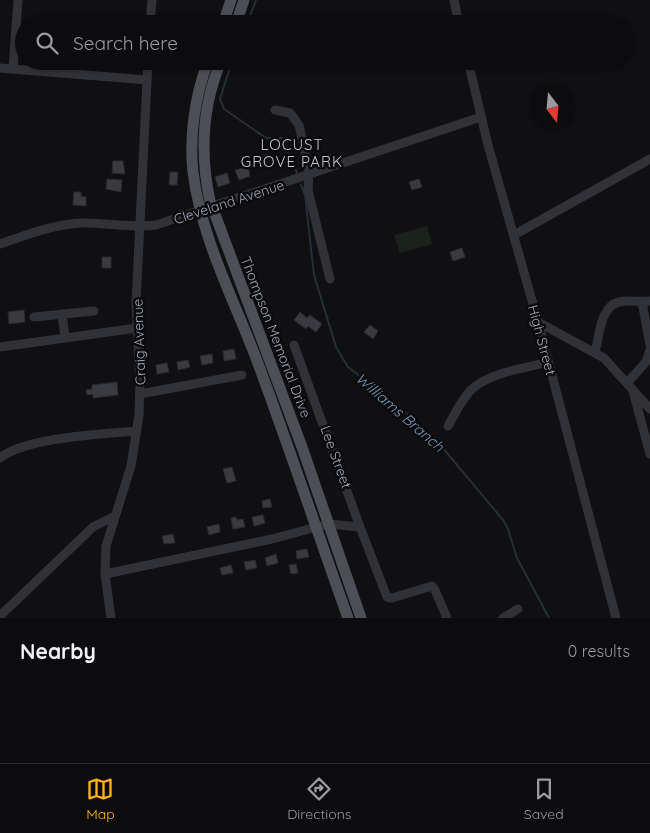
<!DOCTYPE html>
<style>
:root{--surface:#0c0c0e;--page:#151517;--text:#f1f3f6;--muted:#9a9b9e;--line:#2c2c2e;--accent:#ffb31b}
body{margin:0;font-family:Quicksand,sans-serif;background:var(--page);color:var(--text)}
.compass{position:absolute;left:530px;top:85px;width:45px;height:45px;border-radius:50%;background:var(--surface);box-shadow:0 1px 4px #0004;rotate:164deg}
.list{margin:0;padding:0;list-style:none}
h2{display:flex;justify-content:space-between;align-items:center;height:65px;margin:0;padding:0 20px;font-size:21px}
h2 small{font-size:16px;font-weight:400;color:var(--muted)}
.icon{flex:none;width:28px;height:28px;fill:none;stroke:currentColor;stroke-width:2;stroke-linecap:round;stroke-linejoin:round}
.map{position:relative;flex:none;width:650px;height:618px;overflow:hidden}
.search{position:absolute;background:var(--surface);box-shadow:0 1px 4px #0004;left:15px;right:15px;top:15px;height:55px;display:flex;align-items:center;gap:12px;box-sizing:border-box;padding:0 18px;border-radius:28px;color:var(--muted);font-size:19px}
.sheet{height:145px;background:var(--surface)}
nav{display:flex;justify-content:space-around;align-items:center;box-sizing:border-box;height:70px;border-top:1px solid var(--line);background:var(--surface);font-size:14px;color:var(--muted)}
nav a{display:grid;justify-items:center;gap:2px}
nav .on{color:var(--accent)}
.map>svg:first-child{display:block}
.green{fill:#1a221b}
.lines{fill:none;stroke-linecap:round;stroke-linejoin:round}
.stream{stroke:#262f36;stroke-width:2}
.building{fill:#3a3b40;stroke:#2a2a2e}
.minor{stroke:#313237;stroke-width:9}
.major{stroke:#4d4f56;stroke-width:11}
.labels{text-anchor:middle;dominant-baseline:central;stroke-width:5;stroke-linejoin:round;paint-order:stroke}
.street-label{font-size:14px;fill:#a0a6b4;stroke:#0b0b0d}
.neighbourhood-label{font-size:15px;letter-spacing:1px;fill:#c1c5d0;stroke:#0b0b0d}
.water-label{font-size:15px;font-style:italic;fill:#7395b3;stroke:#0b0b0d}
</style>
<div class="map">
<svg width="650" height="618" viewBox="0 0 650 618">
<rect width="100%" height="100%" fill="#101012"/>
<path class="green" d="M427,226l5,18 -32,9 -6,-18z"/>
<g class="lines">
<path class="stream" d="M247,24l9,-24
M232,61l-12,38 4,10 42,29h16l15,35
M301,185l4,10 9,80 22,72 12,20 64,51 30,29 61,73 5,9 9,29 32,60"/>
</g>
<path class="building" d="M113,161h10l2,13 -13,-1z
M248,167l2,9 -11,4 -4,-10z
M170,172h8l-1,13h-8z
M227,173l3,10 -12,4 -3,-10z
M107,179l15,1 -1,12 -15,-3z
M419,179l3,8 -10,3 -3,-8z
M74,192h7v4l5,1v9l-13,-1z
M462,248l3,9 -12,4 -3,-9z
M102,257h9v11h-9z
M24,310l1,12 -16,2 -1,-12z
M300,312l7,6 3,-3 12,9 -6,8 -8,-6 -2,3 -12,-9z
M370,325l8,6 -5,8 -9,-7z
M234,349l2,10 -12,2 -1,-10z
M212,354l1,9 -11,2 -2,-9z
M188,360l2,7 -12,3 -1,-8z
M167,363l2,9 -12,2 -1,-9z
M117,382l1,13 -25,3v-4l-6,1 -1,-5 6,-1v-4z
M232,467l4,14 -9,2 -4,-14z
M270,499l2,8 -9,1 -1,-7z
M263,515l2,8 -11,3 -2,-9z
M236,517l1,3 6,-1 2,8 -12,2 -2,-11z
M219,524l1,8 -11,3 -2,-8z
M173,534l2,9 -11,1 -2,-8z
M307,549l2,8 -12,2 -1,-8z
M276,554l2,9 -11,3 -2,-8z
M255,560l2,8 -11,2 -2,-8z
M296,564l2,9 -7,1 -2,-9z
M231,565l2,8 -11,2 -2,-7z"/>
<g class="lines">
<path class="minor" d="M454,0l5,24
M150,24l2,-24
M468,61l20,84 50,177 78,296
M0,68l147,12
M13,69l5,-69
M275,110l15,3 9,12 10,46 -1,19 22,89
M514,235l136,-76
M0,244c27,-9 54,-20 82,-21 25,-1 50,6 74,2l325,-108
M642,302l8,43
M62,314l3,23
M34,317l60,-6
M538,322l66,36 46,51
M0,347l137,-19
M595,353c4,-15 5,-47 24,-51 10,-2 21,0 31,-1
M627,383l19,-21 4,-12
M633,391l17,63
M140,394l102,-19
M448,426c7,-12 13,-26 23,-36 19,-18 52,-21 77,-28
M0,458c27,-21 103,-24 137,-27
M360,527l27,70 5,1 40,-12 3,4 12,28
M105,574l167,-35 56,-15 32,3 -66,-182
M0,616l93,-89 20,-10
M111,618l-6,-44 1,-28 25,-80 8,-51 1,-32 -4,-80 12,-242
M503,618l15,-9"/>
<path class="major" d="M223,24l8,-24
M236,24l8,-24
M208,61c-13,35 -19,75 -15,111 8,65 40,126 63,186 32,86 61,173 92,260
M221,61c-19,45 -21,93 -11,140l92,246 59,171"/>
</g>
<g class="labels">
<g class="street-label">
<text transform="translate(229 202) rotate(-18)">Cleveland Avenue</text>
<text transform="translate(276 337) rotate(69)">Thompson Memorial Drive</text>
<text transform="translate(542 340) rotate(75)">High Street</text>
<text transform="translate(139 342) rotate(-92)">Craig Avenue</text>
<text transform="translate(336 457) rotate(70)">Lee Street</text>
</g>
<g class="neighbourhood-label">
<text x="292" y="144">LOCUST<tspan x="292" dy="17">GROVE PARK</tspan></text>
</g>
<g class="water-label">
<text transform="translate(400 412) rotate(41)">Williams Branch</text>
</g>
</g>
</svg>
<svg class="compass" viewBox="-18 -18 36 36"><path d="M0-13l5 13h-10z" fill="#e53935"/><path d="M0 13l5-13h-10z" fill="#9a9b9e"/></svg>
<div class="search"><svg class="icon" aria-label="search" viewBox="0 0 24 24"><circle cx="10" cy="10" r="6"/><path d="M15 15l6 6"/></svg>Search here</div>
</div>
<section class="sheet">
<h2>Nearby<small>0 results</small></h2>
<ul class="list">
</ul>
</section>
<nav>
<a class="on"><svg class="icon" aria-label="map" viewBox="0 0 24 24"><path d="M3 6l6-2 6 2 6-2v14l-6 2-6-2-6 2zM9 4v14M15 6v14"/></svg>Map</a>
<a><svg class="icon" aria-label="directions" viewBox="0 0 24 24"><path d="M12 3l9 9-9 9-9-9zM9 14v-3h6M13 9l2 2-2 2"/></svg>Directions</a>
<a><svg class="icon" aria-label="saved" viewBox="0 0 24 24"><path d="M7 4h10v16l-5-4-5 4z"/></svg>Saved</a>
</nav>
